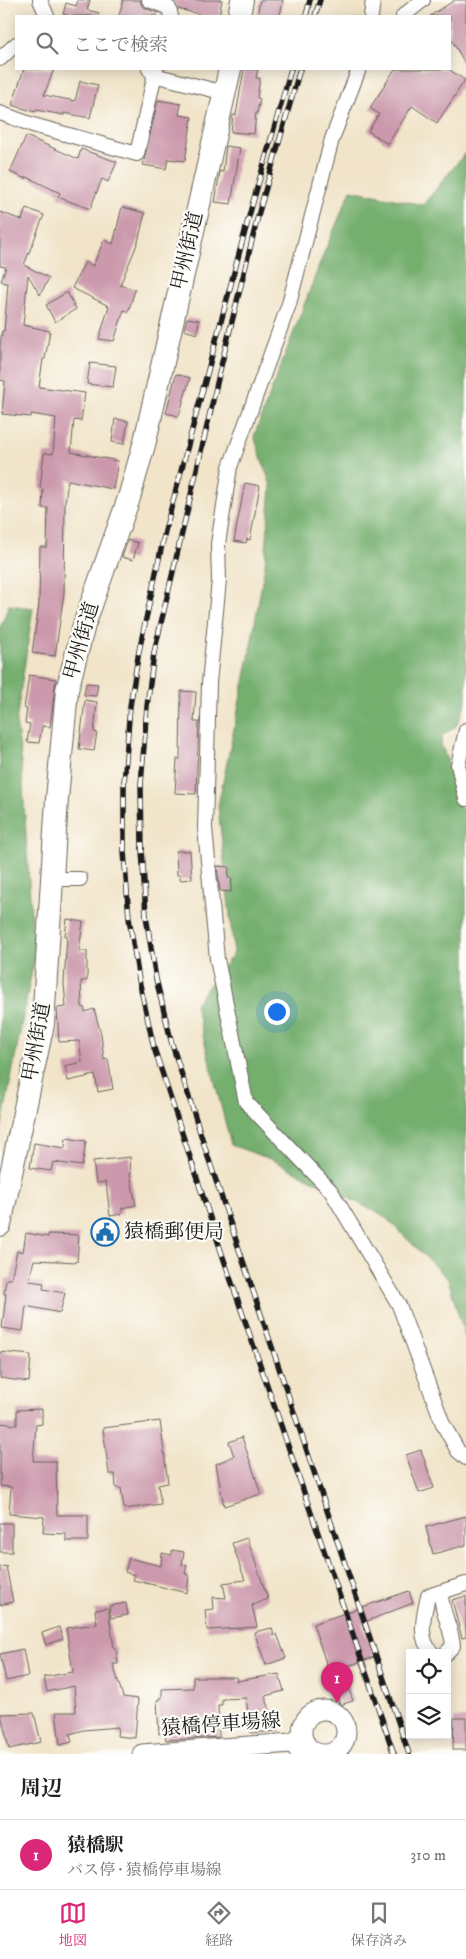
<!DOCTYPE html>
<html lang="ja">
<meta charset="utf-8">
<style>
:root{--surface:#fff;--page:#f6f6f6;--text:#222;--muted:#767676;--line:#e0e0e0;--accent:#db2777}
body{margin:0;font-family:"IM FELL DW Pica","Noto Serif JP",serif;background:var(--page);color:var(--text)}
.controls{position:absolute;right:15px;bottom:15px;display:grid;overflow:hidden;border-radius:0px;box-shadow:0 2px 12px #0003}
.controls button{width:45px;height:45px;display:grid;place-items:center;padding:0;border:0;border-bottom:1px solid var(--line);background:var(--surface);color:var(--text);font:25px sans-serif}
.you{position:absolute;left:276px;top:1011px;width:18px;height:18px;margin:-12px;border:4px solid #fff;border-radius:50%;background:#1a73e8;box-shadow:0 0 0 8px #1a73e833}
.badge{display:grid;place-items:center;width:32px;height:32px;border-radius:50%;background:var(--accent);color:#fff;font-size:16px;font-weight:700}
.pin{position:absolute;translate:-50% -41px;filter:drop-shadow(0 1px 2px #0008)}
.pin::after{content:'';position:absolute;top:26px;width:18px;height:15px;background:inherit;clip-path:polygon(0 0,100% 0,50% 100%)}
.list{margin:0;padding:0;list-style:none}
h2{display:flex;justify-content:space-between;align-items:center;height:65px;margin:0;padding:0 20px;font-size:21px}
h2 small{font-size:16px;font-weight:400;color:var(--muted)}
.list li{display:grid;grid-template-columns:32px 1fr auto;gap:15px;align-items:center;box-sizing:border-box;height:70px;padding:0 20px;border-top:1px solid var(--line)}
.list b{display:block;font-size:19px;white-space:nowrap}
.list p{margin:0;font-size:16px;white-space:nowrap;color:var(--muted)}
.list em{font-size:16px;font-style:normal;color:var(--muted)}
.icon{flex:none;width:28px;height:28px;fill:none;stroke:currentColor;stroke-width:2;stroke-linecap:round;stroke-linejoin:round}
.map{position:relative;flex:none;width:466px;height:1754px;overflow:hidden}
.search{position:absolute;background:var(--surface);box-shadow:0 2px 12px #0003;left:15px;right:15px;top:15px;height:55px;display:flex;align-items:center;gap:12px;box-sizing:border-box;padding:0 18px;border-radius:0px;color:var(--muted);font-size:19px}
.sheet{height:135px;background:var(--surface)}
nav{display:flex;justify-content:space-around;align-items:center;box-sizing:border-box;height:70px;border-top:1px solid var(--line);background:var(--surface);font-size:14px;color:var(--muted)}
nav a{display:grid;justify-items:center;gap:2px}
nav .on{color:var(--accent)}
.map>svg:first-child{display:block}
.forest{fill:#74af6e;stroke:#486645}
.building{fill:#cb98ac}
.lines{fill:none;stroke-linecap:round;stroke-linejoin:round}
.minor-casing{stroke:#676259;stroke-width:16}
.secondary-casing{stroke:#676259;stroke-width:21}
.trunk-casing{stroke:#676259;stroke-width:24}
.minor{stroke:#fff;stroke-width:14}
.secondary{stroke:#fff;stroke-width:19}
.trunk{stroke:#fff;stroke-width:22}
.rail-casing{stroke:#1c1c1c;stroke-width:5.5}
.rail{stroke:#fdfcf7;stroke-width:4;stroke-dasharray:11;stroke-linecap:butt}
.labels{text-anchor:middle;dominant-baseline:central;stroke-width:4.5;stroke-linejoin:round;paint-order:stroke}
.street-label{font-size:20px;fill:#1c1c1c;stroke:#fdfcf7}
.poi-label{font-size:20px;fill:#1c1c1c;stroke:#fdfcf7;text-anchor:start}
</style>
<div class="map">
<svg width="466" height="1754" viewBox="0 0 466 1754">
<rect width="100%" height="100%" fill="#fdfcf7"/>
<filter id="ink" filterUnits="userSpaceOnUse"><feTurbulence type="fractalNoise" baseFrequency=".02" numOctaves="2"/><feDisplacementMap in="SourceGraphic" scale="10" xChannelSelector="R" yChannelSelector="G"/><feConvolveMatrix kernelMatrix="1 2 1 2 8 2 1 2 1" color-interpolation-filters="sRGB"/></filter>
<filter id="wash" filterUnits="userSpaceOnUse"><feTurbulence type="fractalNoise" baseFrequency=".0096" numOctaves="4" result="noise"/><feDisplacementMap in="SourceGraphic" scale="20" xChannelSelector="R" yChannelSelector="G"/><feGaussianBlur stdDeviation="1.12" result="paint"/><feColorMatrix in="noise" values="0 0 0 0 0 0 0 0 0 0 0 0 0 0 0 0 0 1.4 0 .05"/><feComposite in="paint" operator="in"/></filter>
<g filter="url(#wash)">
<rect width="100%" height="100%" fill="#f1e4c9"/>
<path class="forest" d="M466,152v550l-9,23 -15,11 -1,8 8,22 6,35 11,13v526l-18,-61 -64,-63 -111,-56 -42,-15 -36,-141 39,-51 -16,-147 31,-149 16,-92 6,-79 -17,-50 70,-183 27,-63 72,15z
M9,605l24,3 -17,114 5,35 13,203 -34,175v-507z"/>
<g id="blocks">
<path class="building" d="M78,0h12l-3,10 12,3 -1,3h-29l-6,-2 3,-11 10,3z
M123,0h17l2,6 15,7 -1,3h-37z
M172,0h50l-3,16h-21l1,-2 -21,-5z
M260,0h23l-3,16h-23z
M455,0h11v65l-16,-28v-21h-20z
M24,69h30l-10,26 31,6 5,-20 18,4 -8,33 -26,-5v2l-28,-5 -1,2 -23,-7z
M244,69h14l-2,9h4l-3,20 3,1 -3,14h-1l-2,21 -23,-2 2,-17h3z
M395,69h53l17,11 -28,43 -25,-17 -24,38 -20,-13 11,-17 -9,-6z
M158,100l23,4 -2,11 13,2 -7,44 -17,-2 -2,10 -23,-4z
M26,136l52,23 3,-10 36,13 -9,20 -6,-3 -12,30 -32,-12 2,-4 -33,-16 -1,2 -16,-7z
M226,146l14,2 -9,56 -16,-2 5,-31 3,1z
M122,207l23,6 -7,29 -18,43 15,5 -7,22 -4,-2 -10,31 -15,-2 10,-33 -37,-18 13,-26 8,4 11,-26 9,4z
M26,208l18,7 -20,50 25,13 -9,17 -12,-20 -5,50 27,6 -5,28h-2l-4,28 46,6 -4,28 -7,-1 -3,32 47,9 -5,28 -45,-9 -3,22 -1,90 -9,64 -23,-3 7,-49 1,-57h7l1,-39h-6l1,-19 -3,-1 4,-35 9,1 3,-36 -25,-4v3l-29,-3 3,-33 -5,-1v-36l2,-13h2l4,-47 -7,-3 5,-14 -6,-1v-54l22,8z
M67,292l9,17 -21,13 -9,-17z
M187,318l12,2 -2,14 -13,-4z
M90,363l26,3 -3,21 -26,-3z
M176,374l14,4 -11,38 -13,-3z
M115,419l13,2 -4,23 -12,-2z
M245,483l15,3 -10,54 -3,-1 -1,4 -12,-2z
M128,540l10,3 -5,17 -11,-3z
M29,675l27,4 -6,48 -8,-1 -3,17 -12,-1 3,-18 -5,-1 2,-14 -3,-1z
M86,683l12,1 -2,12 -12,-1z
M181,691l15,1 -2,30h5l-3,72 -21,-1 2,-34h3z
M85,700l12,2 -3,30h3l-3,19 -15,-2z
M176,851h14l2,28 -12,1v-5h-3z
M217,866l12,1 -1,11h4l-1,14 -11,-1z
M67,919l16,3 -4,29h8v30h-6l1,26h2l1,5 9,-3 7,25 3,26 4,-1 5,30 -15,3 -3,-17 -27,6 -3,-15 17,-4 -3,-21 -20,1 -2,-34 9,-1 -2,-24 3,-47h-2z
M66,1138l20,3 -4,25 -29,-4 -2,9 -21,-3 4,-25 31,5z
M130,1157l1,17h-1l6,31 -14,3v6l-12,2 -4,-34 -10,1 -3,-22z
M26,1233l22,4v-3l31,1 -2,27 -43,-2 -5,21 15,2 -1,6 22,4 -5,20 -34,-7 -3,25 -21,-3 4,-34h-2l2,-15h5l6,-28 6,1z
M0,1352l31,3 -2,27 -29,-4z
M42,1409v15l-6,1 -3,36h23l1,54h31v26h-22v-7l-23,-1 1,-16 -35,-3 2,-27 -11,-1v-63l17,2v-15z
M160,1421l8,62 -10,2 3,19 -37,5 -3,-21h-5l-1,-14h-6l-6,-46z
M242,1437l19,57 -37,12 -8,-42 18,-8 -5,-14z
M421,1450l13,38 -15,5 -13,-38z
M466,1516v29l-33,9 -7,-27z
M0,1523h12v29h-12z
M247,1538l21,61 -16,6 5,22 -50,3 -2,-20 9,-1 -1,-12 13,1 -3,-15 22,-3 -13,-37z
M172,1550l12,2 -2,13 5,1 -2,8 4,1 -2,18 -54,-13 2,-5 -10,-3 4,-14 32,8 1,-13 10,2z
M6,1566l7,36 -13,3v-38z
M409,1591l4,12 -51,20 12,34 -32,11 11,33 -13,4 -27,-81z
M466,1596v41l-4,1 -10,-38z
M126,1603l2,12 -17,3 -2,-12z
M108,1608l6,40h2l2,16h-5l10,33 15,2 -3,39 -18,-2 1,-9 -34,3 -14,4 2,8 -12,3 -4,-33h20l-2,-26 -27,6 -3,-15 29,-5 -7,-44 31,-4 -2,-14z
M59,1627l4,12 -17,6 -4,-12z
M272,1628l2,8 3,-2 9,24 -20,7 -12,-33z
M23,1649l5,27 -22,5 -6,-27z
M279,1674l5,17 -19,5 13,35 -27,2 -5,-35 -24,1v6h-4l1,32 -53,3 -1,-6h-6l-2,-34h3l-1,-2h3v-9l31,-1v-11h44l-1,4z
M34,1713l7,29 -32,7 -8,-35z
M454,1718h12v32h-13z"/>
</g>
</g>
<g filter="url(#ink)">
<use href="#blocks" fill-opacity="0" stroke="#676259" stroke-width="1"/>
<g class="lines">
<g class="minor-casing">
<path id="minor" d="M40,0l7,16
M149,0l20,8 2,8
M371,16l2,-16
M403,16l20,-16
M0,59l16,-15
M149,69l5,6 71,18
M359,69l-27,70 -43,165 -59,163 -12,77 1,36 -10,103 -4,145 12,131 29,143 85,89 68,114 44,119 15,27 8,7
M0,113l33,12 104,29 19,-85
M466,730l-8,35 8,34
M52,879h28
M441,1592c-1,18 11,35 12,54l-7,7
M432,1653c-15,-16 -8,-37 -4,-57l38,-12
M291,1743l7,11"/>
</g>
<g class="secondary-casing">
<path id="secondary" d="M302 1732a22 22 0 1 1 44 0a22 22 0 1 1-44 0Z
M142,1754l149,-11 11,-5"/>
</g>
<g class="trunk-casing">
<path id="trunk" d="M239,16l3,-16
M0,1225l43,-201 14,-225 10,-109 17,-65 45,-127 16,-57 85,-372"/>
</g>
<use href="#minor" class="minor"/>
<use href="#secondary" class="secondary"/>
<use href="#trunk" class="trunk"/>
<g class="rail-casing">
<path id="rail" d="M306,16l4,-16
M315,16l5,-16
M291,69l-40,140 -86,322 -26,120 -9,55 -6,78v67l5,67 10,62 15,68 68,206 172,500
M300,69l-41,143 -38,154 -67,287 -7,53 -6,79 1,64 4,67 10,63 16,65 36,113 201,597"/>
</g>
<use href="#rail" class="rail"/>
</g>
</g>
<defs>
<g id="civic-ring" transform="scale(1.4375)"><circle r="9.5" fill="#fdfcf7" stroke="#1f6fb2" stroke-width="1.5"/><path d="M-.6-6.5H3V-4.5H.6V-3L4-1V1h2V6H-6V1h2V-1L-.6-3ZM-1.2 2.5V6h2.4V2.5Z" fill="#1f6fb2"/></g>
</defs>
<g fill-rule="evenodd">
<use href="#civic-ring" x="105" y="1232"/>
</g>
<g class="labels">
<g class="street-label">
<text transform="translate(188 251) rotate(-77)">甲州街道</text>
<text transform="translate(82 641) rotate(-74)">甲州街道</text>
<text transform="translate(37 1042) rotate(-80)">甲州街道</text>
<text transform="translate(221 1725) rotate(-4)">猿橋停車場線</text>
</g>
<g class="poi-label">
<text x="124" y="1232">猿橋郵便局</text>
</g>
</g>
</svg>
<div class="controls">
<button><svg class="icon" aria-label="locate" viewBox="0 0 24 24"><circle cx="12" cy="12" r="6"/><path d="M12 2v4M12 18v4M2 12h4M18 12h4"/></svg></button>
<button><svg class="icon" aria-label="layers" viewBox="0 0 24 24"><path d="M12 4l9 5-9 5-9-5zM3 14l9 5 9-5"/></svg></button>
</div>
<div class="you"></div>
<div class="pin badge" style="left:337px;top:1703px">1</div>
<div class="search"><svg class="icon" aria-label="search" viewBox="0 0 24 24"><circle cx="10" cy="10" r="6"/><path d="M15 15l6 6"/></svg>ここで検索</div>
</div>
<section class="sheet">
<h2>周辺<small></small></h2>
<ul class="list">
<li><span class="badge">1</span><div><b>猿橋駅</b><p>バス停 · 猿橋停車場線</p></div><em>310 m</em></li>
</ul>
</section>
<nav>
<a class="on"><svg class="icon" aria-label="map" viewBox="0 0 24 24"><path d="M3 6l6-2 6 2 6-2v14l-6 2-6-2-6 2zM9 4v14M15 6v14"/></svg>地図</a>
<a><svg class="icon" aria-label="directions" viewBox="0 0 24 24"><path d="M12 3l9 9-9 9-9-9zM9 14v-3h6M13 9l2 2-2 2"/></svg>経路</a>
<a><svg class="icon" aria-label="saved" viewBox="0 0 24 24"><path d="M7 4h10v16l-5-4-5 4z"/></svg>保存済み</a>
</nav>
